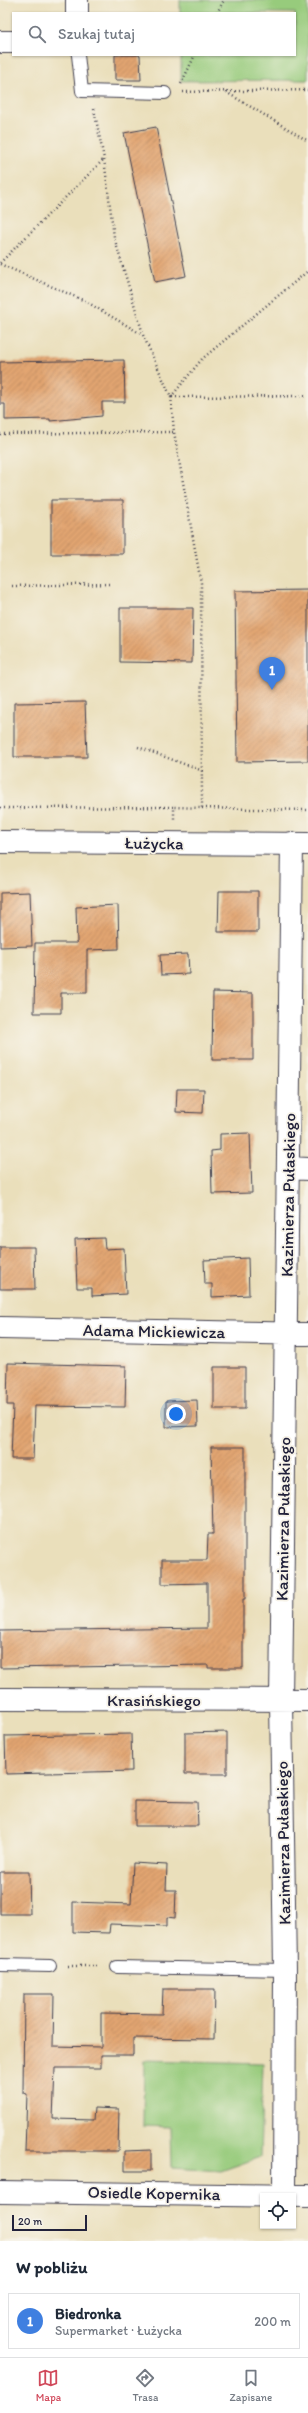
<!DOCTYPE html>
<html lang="pl">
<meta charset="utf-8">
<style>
:root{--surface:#fff;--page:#f2f2f3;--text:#1f2937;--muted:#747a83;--line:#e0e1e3;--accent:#d1495b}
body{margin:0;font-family:Itim,sans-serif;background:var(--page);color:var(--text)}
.controls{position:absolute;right:12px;bottom:12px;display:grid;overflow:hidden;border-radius:0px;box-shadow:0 1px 3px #0004}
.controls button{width:36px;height:36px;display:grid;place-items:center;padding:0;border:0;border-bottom:1px solid var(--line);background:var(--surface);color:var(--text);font:20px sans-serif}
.scale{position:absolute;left:12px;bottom:10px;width:75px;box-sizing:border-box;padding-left:4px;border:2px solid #22223b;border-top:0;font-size:11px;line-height:14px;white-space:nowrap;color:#22223b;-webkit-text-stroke:3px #f7f3e8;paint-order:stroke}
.you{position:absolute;left:176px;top:1414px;width:14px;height:14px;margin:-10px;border:3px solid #fff;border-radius:50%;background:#1a73e8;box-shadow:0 0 0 6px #1a73e833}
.badge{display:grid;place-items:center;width:26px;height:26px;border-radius:50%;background:var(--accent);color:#fff;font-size:13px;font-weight:700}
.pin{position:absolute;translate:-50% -33px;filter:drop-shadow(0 1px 2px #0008)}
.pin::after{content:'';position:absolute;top:21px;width:14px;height:12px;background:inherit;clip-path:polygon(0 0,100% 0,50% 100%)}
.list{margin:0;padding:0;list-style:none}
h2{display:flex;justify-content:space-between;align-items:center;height:52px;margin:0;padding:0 16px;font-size:17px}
h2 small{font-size:13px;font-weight:400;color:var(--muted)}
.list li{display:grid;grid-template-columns:26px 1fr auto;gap:12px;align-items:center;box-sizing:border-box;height:56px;margin:0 8px 8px;padding:0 8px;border:1px solid var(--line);border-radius:0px}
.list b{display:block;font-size:15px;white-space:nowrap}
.list p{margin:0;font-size:13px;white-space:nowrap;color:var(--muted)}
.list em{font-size:13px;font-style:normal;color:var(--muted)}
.icon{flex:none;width:22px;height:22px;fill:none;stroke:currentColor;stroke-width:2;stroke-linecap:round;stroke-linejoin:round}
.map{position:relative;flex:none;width:308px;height:2241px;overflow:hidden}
.search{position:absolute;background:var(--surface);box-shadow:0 1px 3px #0004;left:12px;right:12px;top:12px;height:44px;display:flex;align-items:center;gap:10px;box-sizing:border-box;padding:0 14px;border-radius:0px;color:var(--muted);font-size:15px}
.sheet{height:116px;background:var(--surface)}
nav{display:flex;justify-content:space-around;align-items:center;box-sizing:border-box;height:56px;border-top:1px solid var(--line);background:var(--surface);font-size:11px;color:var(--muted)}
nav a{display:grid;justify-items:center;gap:2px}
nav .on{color:var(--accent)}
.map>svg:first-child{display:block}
.green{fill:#97cb7b;stroke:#5c765b}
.building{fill:url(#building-hatch)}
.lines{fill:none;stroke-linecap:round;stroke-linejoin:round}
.lane-casing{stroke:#403e4e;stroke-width:14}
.street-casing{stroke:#403e4e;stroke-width:24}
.secondary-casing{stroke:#403e4e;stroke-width:24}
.path{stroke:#403e4e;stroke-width:2.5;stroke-dasharray:1 3;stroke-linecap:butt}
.lane{stroke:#fff;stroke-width:12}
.street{stroke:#fff;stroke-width:22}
.secondary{stroke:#fff;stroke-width:22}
.labels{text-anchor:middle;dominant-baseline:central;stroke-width:3.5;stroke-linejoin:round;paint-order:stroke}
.street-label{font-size:17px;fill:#22223b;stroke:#f7f3e8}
</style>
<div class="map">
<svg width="308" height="2241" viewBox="0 0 308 2241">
<defs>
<pattern id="building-hatch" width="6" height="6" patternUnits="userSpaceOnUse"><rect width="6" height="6" fill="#e2a571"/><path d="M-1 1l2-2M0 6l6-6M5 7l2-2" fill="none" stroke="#b7865e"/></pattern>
</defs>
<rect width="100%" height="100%" fill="#f7f3e8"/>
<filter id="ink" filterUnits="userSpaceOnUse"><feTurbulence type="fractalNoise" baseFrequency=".025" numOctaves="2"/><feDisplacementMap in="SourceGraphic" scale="8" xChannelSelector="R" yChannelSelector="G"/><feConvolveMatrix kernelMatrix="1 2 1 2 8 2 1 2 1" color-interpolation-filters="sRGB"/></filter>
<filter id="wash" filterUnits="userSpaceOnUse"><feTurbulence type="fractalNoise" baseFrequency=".012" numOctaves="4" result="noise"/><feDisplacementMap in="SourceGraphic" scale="16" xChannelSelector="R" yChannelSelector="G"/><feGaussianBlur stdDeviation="0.9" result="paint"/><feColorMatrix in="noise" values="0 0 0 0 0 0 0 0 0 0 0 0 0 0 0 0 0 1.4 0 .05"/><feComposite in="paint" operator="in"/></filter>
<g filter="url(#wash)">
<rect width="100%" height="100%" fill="#eadfbb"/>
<path class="green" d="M180,0h128v80l-127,1v-26h114v-42h-115z
M144,2060l119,3 -3,94 -39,14 -49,-3 -1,-41 -28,-1z"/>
<g id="blocks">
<path class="building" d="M115,55h25l1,25h-26z
M156,127l30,149 -31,6 -31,-149z
M124,360l1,42h-23v14l-52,5v-2l-45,1v-16h-5v-42z
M51,500h72v54h-72z
M308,590v171l-71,1 -2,-171z
M120,608h73l-1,55 -72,-1z
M85,702l2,55h-73v-54z
M219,891h39v41h-40z
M30,892l2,54 -32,1v-54z
M118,905l1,44 -32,1v43h-26v20h-27l1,-70h42l-1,-36z
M188,954l1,20 -28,1 -1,-20z
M213,992l40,1v67h-41z
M177,1089h27l-1,24 -27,-1z
M250,1133l2,60 -40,1 -1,-43 9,-1v-16z
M104,1238l1,11 19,-1 2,46 -34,2v-8h-15l-2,-49z
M0,1247h34l1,42h-35z
M248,1258l1,37 -37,2v-13h-7l-1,-24z
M8,1363l118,3 -1,41 -90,-1 -2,53h-22l2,-54h-6z
M214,1367h31v42h-31z
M197,1400l1,26 -32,1v-26z
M211,1447h34v152h-2v69h-35v-3l-208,3v-37l207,-3v-45l-45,1v-24h45l1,-26h5z
M227,1732v42h-42v-41z
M131,1734l1,37 -126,3 -1,-38z
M135,1801l62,1 1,24h-63z
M133,1863l34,2 -1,25h10l-1,28 -8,-1v9l-57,-2 -1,9 -36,-1v-30l58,2z
M0,1872h29l1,42h-30z
M163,1989h52l-1,50 -81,-1v17h-32v13h-46l-2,51 40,1 1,-12 25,1 -1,42h-93l2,-57 -4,-1 1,-99h30l-1,52 48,1v-34l61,1z
M151,2150v21h-27v-20z"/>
</g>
</g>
<g filter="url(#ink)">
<use href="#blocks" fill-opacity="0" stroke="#403e4e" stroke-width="1"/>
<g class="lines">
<g class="lane-casing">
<path id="lane" d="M78,55l4,36 83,2
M0,1965l50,1
M117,1967l168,3"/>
</g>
<g class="street-casing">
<path id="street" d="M77,13v-13
M0,42h13
M289,1168l19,1
M0,1328l308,6
M0,1699l308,1
M0,2192l308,4
M284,2195l1,-225 -4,-270 11,-857"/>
</g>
<g class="secondary-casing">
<path id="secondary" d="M0,842l308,2"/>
</g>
<path class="path" d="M217,13l7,-13
M181,84l14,-29
M183,92l125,-2
M226,92l82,49
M94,109l10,50 10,78 29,97
M0,263l104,-104
M0,264l85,37 58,34 28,62 3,35 27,151 1,225 -28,-1v13
M171,397l31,-38 106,-88
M172,397l136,-1
M0,434l173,-2
M12,586l99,-2
M138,747l65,24
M0,808l174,-1
M202,808l106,2
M68,1966h31"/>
<use href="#lane" class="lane"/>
<use href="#street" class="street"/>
<use href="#secondary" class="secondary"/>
</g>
</g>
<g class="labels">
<g class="street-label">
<text transform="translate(154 843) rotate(1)">Łużycka</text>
<text transform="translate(288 1195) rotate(-89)">Kazimierza Pułaskiego</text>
<text transform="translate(154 1331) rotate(1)">Adama Mickiewicza</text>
<text transform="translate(283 1519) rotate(-89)">Kazimierza Pułaskiego</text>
<text x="154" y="1700">Krasińskiego</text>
<text transform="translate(283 1843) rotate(-91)">Kazimierza Pułaskiego</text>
<text transform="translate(154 2193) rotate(1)">Osiedle Kopernika</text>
</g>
</g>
</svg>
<div class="controls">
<button><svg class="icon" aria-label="locate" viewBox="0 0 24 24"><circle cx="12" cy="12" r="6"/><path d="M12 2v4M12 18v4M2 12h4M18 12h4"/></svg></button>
</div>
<div class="scale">20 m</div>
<div class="you"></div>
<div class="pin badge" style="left:272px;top:690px;background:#3f7fe0">1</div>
<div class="search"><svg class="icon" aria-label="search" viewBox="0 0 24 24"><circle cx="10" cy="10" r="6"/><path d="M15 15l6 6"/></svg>Szukaj tutaj</div>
</div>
<section class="sheet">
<h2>W pobliżu<small></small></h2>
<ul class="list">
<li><span class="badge" style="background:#3f7fe0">1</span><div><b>Biedronka</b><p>Supermarket · Łużycka</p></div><em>200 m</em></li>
</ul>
</section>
<nav>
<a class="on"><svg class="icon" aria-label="map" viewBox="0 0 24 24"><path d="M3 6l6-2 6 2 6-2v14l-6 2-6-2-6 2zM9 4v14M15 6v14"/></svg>Mapa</a>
<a><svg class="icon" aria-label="directions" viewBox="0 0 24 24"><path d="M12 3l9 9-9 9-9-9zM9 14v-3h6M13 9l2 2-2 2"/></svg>Trasa</a>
<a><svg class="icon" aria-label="saved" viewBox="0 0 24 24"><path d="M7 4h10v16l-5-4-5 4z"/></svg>Zapisane</a>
</nav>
